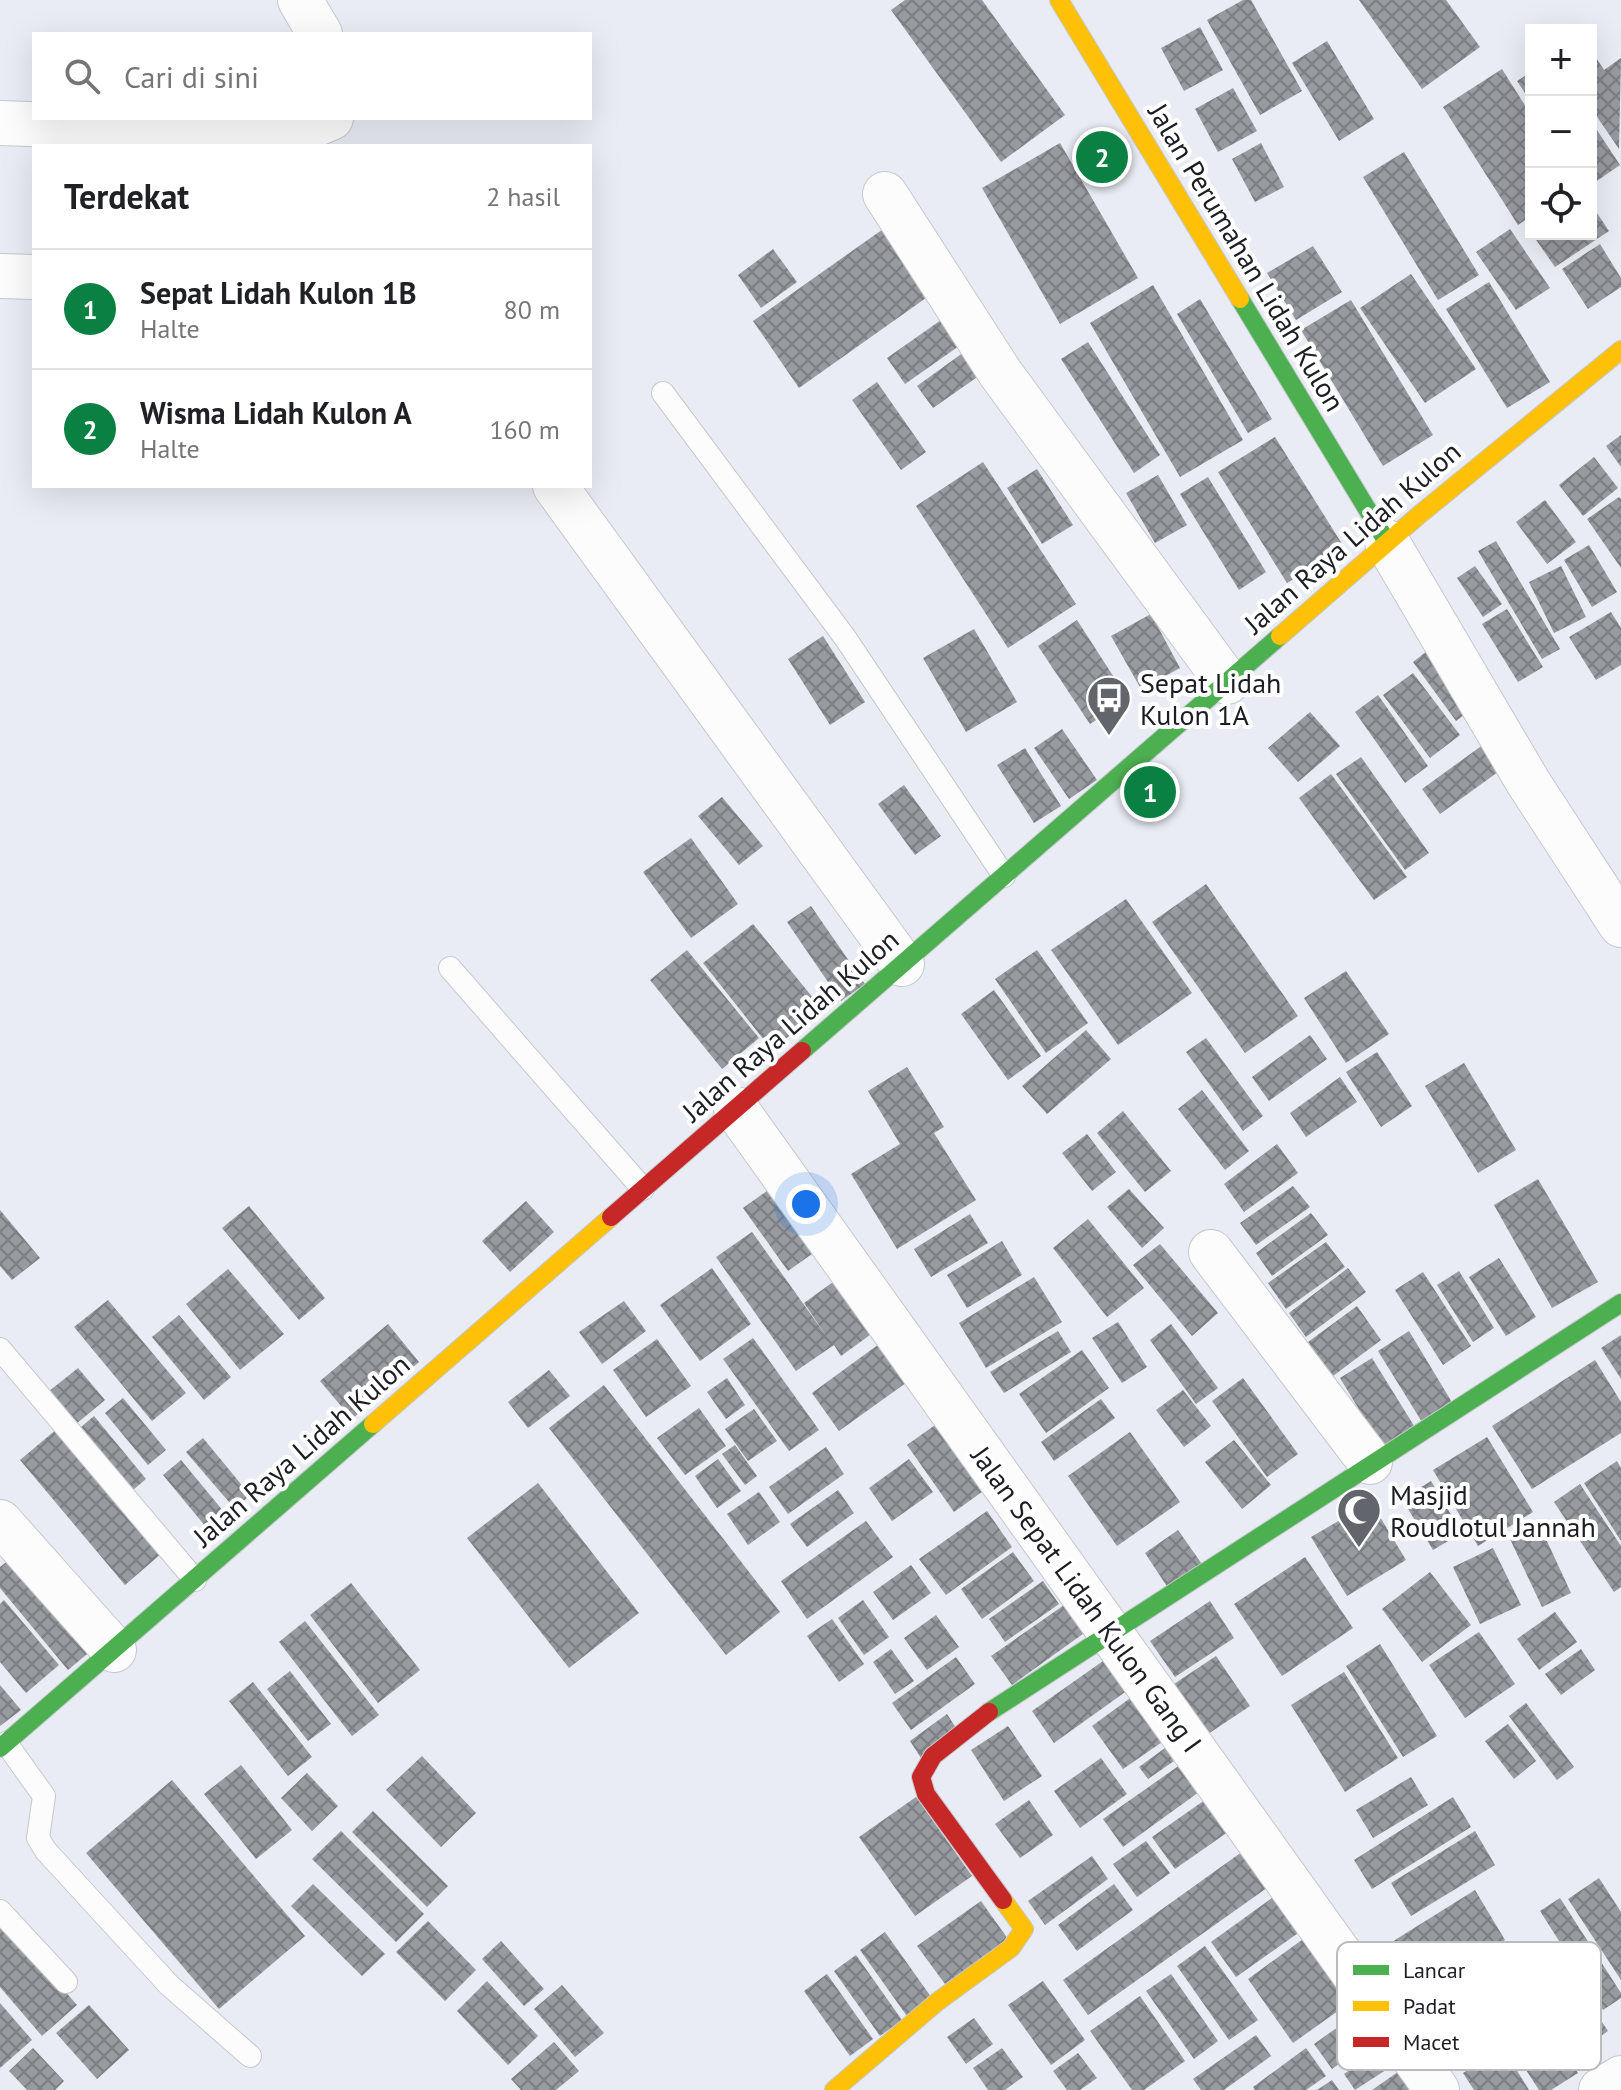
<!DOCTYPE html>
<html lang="id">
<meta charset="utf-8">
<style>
:root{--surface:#fff;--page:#f6f6f6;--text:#202124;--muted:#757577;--line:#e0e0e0;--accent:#0b8043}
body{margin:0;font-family:"PT Sans",sans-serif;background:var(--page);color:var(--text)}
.controls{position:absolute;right:24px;top:24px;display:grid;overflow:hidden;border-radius:0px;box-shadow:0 8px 32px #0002}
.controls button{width:72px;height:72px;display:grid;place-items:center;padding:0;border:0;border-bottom:2px solid var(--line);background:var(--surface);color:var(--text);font:40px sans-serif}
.you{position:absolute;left:806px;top:1204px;width:28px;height:28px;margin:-20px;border:6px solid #fff;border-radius:50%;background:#1a73e8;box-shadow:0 0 0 12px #1a73e833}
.badge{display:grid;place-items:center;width:52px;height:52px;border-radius:50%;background:var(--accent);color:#fff;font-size:26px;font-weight:700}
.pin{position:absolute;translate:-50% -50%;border:4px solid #fff;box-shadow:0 2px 8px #0006}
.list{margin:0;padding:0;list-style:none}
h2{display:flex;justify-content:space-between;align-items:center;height:104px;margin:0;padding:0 32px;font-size:34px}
h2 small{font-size:26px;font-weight:400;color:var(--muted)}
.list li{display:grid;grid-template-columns:52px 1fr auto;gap:24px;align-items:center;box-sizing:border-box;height:120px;padding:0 32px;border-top:2px solid var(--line)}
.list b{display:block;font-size:30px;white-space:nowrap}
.list p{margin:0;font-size:26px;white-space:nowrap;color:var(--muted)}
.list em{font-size:26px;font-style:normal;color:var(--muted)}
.icon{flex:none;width:44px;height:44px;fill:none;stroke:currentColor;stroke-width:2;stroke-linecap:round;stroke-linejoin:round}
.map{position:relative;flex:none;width:1621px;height:2090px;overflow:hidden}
.search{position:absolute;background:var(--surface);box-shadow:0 8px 32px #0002;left:32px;top:32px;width:560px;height:88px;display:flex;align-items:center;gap:20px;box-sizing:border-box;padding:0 28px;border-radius:0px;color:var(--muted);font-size:30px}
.panel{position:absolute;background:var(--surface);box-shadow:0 8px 32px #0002;left:32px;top:144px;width:560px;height:344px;border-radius:0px}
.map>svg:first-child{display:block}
.building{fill:url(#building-cross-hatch)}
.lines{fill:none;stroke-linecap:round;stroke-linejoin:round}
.lane-casing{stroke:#c5c8ce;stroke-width:24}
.street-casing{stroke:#c5c8ce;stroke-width:46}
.fast-casing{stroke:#c5c8ce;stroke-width:20}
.slow-casing{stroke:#c5c8ce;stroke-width:20}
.jam-casing{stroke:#c5c8ce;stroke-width:20}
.lane{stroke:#fcfcfd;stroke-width:22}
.street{stroke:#fcfcfd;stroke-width:44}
.fast{stroke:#4caf50;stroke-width:18}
.slow{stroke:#ffc107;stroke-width:18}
.jam{stroke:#c62828;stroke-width:18}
.labels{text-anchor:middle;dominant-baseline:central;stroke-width:8;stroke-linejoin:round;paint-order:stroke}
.street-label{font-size:28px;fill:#1b1d22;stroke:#fff}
.poi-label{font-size:28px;fill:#1b1d22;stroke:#fff;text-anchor:start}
.key{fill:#fff;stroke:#bbbbbd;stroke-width:2}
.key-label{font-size:22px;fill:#1b1d22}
</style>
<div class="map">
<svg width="1621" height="2090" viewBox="0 0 1621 2090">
<defs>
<pattern id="building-cross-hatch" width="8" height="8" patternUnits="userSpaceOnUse" patternTransform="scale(2)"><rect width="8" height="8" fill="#979a9f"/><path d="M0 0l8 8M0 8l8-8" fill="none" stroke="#7a7d81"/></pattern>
</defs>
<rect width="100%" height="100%" fill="#e9ecf4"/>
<path class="building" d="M905,0h77l83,115 -64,47 -110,-152z
M1243,0h8l51,91 -42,24 -53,-95z
M1359,0h87l34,47 -58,42z
M1200,27l23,43 -39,21 -23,-43z
M1327,41l47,78 -35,22 -47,-78z
M1595,56l9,14 17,-12 -2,91 -28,-41v-50z
M1502,69l29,46v101l-13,9 -75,-118z
M1531,72v30l-14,-21z
M1233,88l24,43 -39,21 -23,-43z
M1591,121l29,44 -29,20z
M1060,143l78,135 -78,46 -78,-136z
M1261,143l23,44 -29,15 -23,-43z
M1404,152l75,123 -41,25 -75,-123z
M1591,204l18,27 -54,36 -23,-33h59z
M886,227l47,66 -134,95 -46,-67z
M1510,229l40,59 -34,22 -40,-58z
M1600,244l21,34v9l-33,22 -26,-40z
M1313,246l29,46 -46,28 -29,-47z
M773,249l24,33 -36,26 -23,-33z
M1411,274l65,95 -51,34 -65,-95z
M1489,282l61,100 -43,26 -61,-99z
M1153,285l90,155 -63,37 -90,-154z
M1200,299l72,120 -24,14 -71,-119z
M1351,300l82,135 -50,31 -82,-136z
M951,313l18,26 -64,45 -18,-26z
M1088,342l72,113 -26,18 -73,-114z
M971,347l15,24 -53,37 -16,-22z
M877,382l49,70 -25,18 -49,-70z
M1621,435v32l-15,-21z
M1275,437l69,110 -57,36 -69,-111z
M1594,457l24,31 -35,28 -24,-31z
M983,462l93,142 -68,44 -92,-142z
M1037,469l36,56 -31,19 -35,-56z
M1158,475l29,50 -32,18 -29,-50z
M1208,477l58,95 -27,18 -59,-96z
M1619,497l2,2v69l-34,-49z
M1545,500l31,42 -29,22 -31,-42z
M1496,541l64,108 -18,10 -64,-108z
M1589,545l28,47 -25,15 -28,-47z
M1475,566l27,38 -19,13 -26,-39z
M1561,566l25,51 -32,16 -25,-51z
M1507,609l36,58 -25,15 -36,-58z
M1611,612l10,16v37l-25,15 -27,-43z
M1151,614l29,54 -39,21 -30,-53z
M1077,620l51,79 -38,25 -52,-78z
M974,629l43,73 -51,30 -43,-74z
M823,636l42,66 -35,23 -42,-66z
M1436,644l43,60 -23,17 -43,-59z
M1413,673l47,62 -30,23 -47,-63z
M1378,695l50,71 -23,17 -50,-71z
M1310,712l30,34 -42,36 -30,-34z
M1062,729l35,51 -28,19 -35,-51z
M1491,739l18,25 -69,50 -18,-25z
M1025,748l36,58 -27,17 -37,-58z
M1361,757l68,96 -24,17 -69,-96z
M1331,774l76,103 -33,23 -75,-102z
M904,785l37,51 -26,19 -37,-51z
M722,797l41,49 -24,19 -41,-49z
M691,838l47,66 -47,34 -48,-66z
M1206,884l92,132 -53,37 -93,-131z
M1126,899l66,94 -74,52 -67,-95z
M811,906l54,78 -24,17 -54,-79z
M753,924l69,85 -50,41 -69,-87z
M687,950l72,88 -37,31 -72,-89z
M1037,950l51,73 -42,30 -51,-74z
M1346,971l43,63 -43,29 -42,-65z
M994,990l47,66 -33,24 -47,-66z
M1086,1030l25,29 -64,55 -25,-28z
M1310,1035l17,24 -58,42 -17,-24z
M1206,1038l57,78 -20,15 -57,-79z
M1377,1052l35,54 -31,21 -35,-55z
M1464,1063l52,87 -38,23 -53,-87z
M907,1067l37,60 -10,6 42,67 -79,49 -46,-75 49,-30 -32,-53z
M1340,1077l17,25 -51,35 -16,-24z
M1202,1090l47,61 -24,19 -47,-61z
M1123,1111l48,60 -26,21 -48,-59z
M1087,1134l29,38 -24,19 -30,-38z
M1277,1144l21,29 -54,39 -20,-28z
M1538,1179l60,103 -46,26 -58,-103z
M774,1186l45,63 -31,22 -45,-63z
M1293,1186l17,21 -54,38 -16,-22z
M1129,1189l35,39 -22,20 -35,-41z
M526,1201l28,31 -44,40 -28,-31z
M249,1206l76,92 -26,22 -77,-92z
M0,1210l40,48 -28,22 -12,-14z
M1311,1213l17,22 -56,41 -16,-23z
M970,1214l18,29 -57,34 -17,-28z
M1088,1219l56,69 -37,29 -54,-69z
M752,1232l75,105 -23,-34 40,-29 37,53 -40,29 -7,-11 -38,26 -80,-114z
M1002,1241l20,34 -55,33 -20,-33z
M1326,1242l19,25 -59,42 -18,-26z
M1160,1244l58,69 -26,23 -59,-71z
M1499,1258l37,59 -30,19 -37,-59z
M712,1268l39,56 -51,37 -40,-56z
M1348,1268l18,24 -60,45 -17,-24z
M228,1269l56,65 -44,36 -54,-66z
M1459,1271l35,57 -21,14 -36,-57z
M1423,1272l48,74 -28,19 -48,-75z
M1034,1277l28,45 -76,46 -27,-45z
M108,1300l78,93 -34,28 -78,-94z
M624,1301l22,30 -44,33 -23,-32z
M1357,1306l24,34 -48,36 -25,-34z
M179,1315l52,62 -27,23 -52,-63z
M1118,1322l29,45 -25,16 -30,-45z
M388,1324l31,38 -67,57 -32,-38z
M1171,1324l47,64 -22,16 -46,-64z
M1058,1331l13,21 -67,41 -14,-21z
M1409,1331l44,73 -31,18 -44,-71z
M1621,1335v44l-20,-31z
M890,1336l27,39 -78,56 -27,-38z
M753,1338l66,92 -30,21 -66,-92z
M657,1339l34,47 -45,31 -33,-47z
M1082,1350l27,38 -63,45 -27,-39z
M1372,1358l44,71 -33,20 -43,-71z
M1595,1360l26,42v31l-89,56 -40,-63z
M78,1368l27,32 -35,29 -27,-33z
M549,1370l21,26 -42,32 -20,-26z
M727,1378l18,27 -19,14 -19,-27z
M1243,1378l55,76 -31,23 -55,-76z
M604,1385l176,227 -54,43 -177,-227z
M1183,1390l28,36 -27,21 -28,-37z
M123,1398l43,52 -18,15 -43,-52z
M1101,1399l14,19 -61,43 -13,-19z
M699,1408l27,38 -41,29 -28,-37z
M754,1409l23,32 -29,20 -23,-32z
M94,1416l52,63 -19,16 -53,-62z
M935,1425l47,67 -28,20 -47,-67z
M58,1428l104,125 -37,32 -105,-125z
M1130,1432l50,70 -63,44 -49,-70z
M1487,1437l46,75 -55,34 -45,-76z
M203,1438l47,57 -15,14 -49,-57z
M1234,1440l37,45 -29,24 -37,-47z
M735,1445l22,31 -12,9 -23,-31z
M826,1447l18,27 -56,40 -19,-27z
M718,1459l23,32 -24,17 -22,-32z
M909,1459l24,33 -41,29 -23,-33z
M181,1460l43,52 -18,15 -43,-52z
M1617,1461l4,7v73l-37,-58z
M1431,1481l31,52 -29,17 -31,-51z
M538,1483l101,130 -70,55 -102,-130z
M1580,1484l41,62v41l-7,5 -60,-90z
M838,1490l16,23 -47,34 -17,-23z
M759,1492l21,30 -32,23 -21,-31z
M1371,1502l35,58 -59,36 -36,-59z
M987,1511l25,36 -66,48 -27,-36z
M866,1521l27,36 -86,62 -26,-38z
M1539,1524l32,69 -29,14 -32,-68z
M1178,1530l26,37 -34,24 -25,-38z
M1493,1548l28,57 -41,19 -27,-57z
M21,1550l78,94 -31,26 -68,-82v-21z
M1013,1552l21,29 -52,38 -21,-30z
M1305,1557l48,71 -71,48 -48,-72z
M911,1565l20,28 -38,27 -20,-28z
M1430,1572l41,53 -49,37 -40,-53z
M1043,1581l16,23 -54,38 -16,-23z
M351,1583l69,87 -42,33 -68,-88z
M4,1600l55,65 -33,28 -26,-31v-58z
M863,1600l26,37 -25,18 -26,-37z
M1210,1601l24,37 -59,39 -25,-36z
M1067,1603l20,28 -75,54 -21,-29z
M1555,1612l22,30 -38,28 -22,-31z
M936,1615l23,32 -32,23 -23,-32z
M832,1619l32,45 -25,18 -32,-46z
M305,1621l74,94 -27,21 -73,-94z
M1479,1632l36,52 -50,34 -36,-53z
M1380,1644l57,92 -34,21 -57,-91z
M891,1649l23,32 -19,13 -22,-32z
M1581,1649l14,21 -34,25 -16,-21z
M1113,1654l22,31 -81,58 -22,-32z
M1216,1656l34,50 -42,28 -34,-50z
M956,1657l19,27 -64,46 -19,-27z
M290,1671l41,53 -23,17 -41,-52z
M1344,1672l54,86 -53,34 -54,-87z
M253,1682l59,75 -24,19 -59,-75z
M0,1685l21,25 -21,16z
M1133,1696l32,44 -42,29 -31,-43z
M1526,1703l48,64 -17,13 -48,-64z
M947,1714l11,17 -37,27 -11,-17z
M1508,1724l28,37 -22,18 -29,-38z
M1008,1726l34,50 -38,25 -33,-51z
M1165,1748l9,13 -26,18 -9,-12z
M422,1756l54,57 -35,34 -55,-57z
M1101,1758l26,36 -47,34 -26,-37z
M1187,1760l19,27 -83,60 -20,-28z
M241,1765l51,65 -36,29 -52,-65z
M307,1773l31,33 -26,25 -31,-33z
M1411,1777l17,28 -55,33 -17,-28z
M172,1780l133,156 -86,73 -133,-156z
M1212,1795l23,32 -60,42 -23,-32z
M916,1797l56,79 -57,40 -56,-79z
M1453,1797l18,30 -99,62 -18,-29z
M1029,1800l24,35 -33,23 -25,-34z
M373,1811l75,75 -21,21 -75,-75z
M341,1831l83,83 -28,28 -84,-83z
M1475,1831l20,34 -84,51 -20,-33z
M1146,1841l24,32 -33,24 -24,-33z
M1246,1849l25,36 -183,130 -25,-35z
M1092,1856l16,23 -63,46 -17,-24z
M1599,1878l22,34v68l-53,-81z
M313,1884l72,70 -23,22 -71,-70z
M1114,1884l19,26 -56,41 -19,-26z
M1475,1890l30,50 -88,54 -30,-49z
M1276,1895l25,36 -65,46 -25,-35z
M1560,1898l61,95v5l-18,12 -63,-99z
M981,1901l27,38 -63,45 -28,-38z
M0,1917l77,88 -35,31 -42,-49z
M428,1921l48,49 -31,31 -49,-49z
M885,1932l49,69 -25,18 -49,-69z
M1306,1937l46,64 -59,42 -45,-64z
M501,1941l43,48 -20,17 -42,-47z
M1550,1944l58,87 -34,24 -59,-88z
M1205,1946l53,74 -29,20 -52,-74z
M856,1955l46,65 -22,16 -46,-65z
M827,1974l46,65 -23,17 -46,-65z
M1171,1974l47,67 -24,18 -48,-68z
M487,1981l51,55 -30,29 -51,-54z
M1043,1981l42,59 -34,25 -43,-60z
M562,1985l42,48 -29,24 -41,-48z
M1140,1996l45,65 -41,29h-12l-42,-59z
M1532,2001l46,72 -27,17h-12l-43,-66z
M0,2003l32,37 -32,28z
M89,2005l40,45 -32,29 -41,-46z
M1369,2005l18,25 -55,39 -18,-25z
M974,2018l19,26 -27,20 -19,-27z
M1256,2035l15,21 -47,34h-23l-8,-11z
M554,2042l25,29 -23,19h-35l-10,-11z
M1382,2047l13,17 -40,26 -11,-16z
M33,2048l31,33 -9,9h-28l-18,-19z
M1002,2048l21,29 -18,13h-17l-15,-22z
M1306,2048l20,28 -20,14h-51l-2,-3z
M1503,2048l26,42h-55l-11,-17z
M1078,2053l19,25 -17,12h-13l-14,-19z
M1408,2065l13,25h-49z
M1332,2080l7,10h-22z"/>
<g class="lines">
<g class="lane-casing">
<path id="lane" d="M663,393l183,246 158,237
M450,968l193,221
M0,1349l195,231
M6,1743l38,53 -6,42 8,13 123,134 81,71
M0,1911l66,71"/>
</g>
<g class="street-casing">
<path id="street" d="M300,0l20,34
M0,123l295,10 36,-15
M885,194l116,180 226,308
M0,276l34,1
M555,486l347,478
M1387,542l141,240 93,143
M736,1109l701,981
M1211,1252l159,210
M0,1522l114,128
M1601,2090l20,-12"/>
</g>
<g class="fast-casing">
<path id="fast" d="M1240,299l147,243
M802,1051l478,-415
M989,1712l632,-409
M0,1748l373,-324"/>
</g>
<g class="slow-casing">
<path id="slow" d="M1059,0l181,299
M1280,636l139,-121 202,-165
M373,1424l238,-207
M834,2090l103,-88 74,-54 13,-19 -21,-29"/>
</g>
<g class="jam-casing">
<path id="jam" d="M611,1217l191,-166
M989,1712l-56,44 -12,21 5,17 77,106"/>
</g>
<use href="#lane" class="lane"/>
<use href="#street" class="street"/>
<use href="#fast" class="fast"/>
<use href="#slow" class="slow"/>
<use href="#jam" class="jam"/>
</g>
<defs>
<g id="bus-pin" transform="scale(2.3)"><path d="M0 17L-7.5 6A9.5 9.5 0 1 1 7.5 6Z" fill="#63656c" stroke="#fff"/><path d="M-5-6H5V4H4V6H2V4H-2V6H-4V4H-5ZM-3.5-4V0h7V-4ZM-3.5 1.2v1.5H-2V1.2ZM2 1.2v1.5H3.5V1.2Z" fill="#fff"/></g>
<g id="mosque-pin" transform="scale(2.3)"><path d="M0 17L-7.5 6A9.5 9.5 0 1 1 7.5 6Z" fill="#63656c" stroke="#fff"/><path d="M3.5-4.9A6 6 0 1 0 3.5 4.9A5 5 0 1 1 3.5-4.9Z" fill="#fff"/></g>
</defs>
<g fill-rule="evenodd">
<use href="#bus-pin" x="1109" y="698"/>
<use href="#mosque-pin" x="1359" y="1510"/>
</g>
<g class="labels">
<g class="street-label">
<text transform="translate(1247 257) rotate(59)">Jalan Perumahan Lidah Kulon</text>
<text transform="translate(1352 537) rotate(-41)">Jalan Raya Lidah Kulon</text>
<text transform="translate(790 1025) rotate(-41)">Jalan Raya Lidah Kulon</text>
<text transform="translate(301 1450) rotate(-41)">Jalan Raya Lidah Kulon</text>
<text transform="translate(1087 1599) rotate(54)">Jalan Sepat Lidah Kulon Gang I</text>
</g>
<g class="poi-label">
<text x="1140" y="682">Sepat Lidah<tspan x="1140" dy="32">Kulon 1A</tspan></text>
<text x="1390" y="1494">Masjid<tspan x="1390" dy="32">Roudlotul Jannah</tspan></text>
</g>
</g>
<rect x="1337" y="1942" width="264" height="128" rx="12" class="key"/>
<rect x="1353" y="1965" width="36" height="10" fill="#4caf50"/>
<rect x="1353" y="2001" width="36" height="10" fill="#ffc107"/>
<rect x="1353" y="2037" width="36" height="10" fill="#c62828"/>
<g class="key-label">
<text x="1403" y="1978">Lancar</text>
<text x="1403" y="2014">Padat</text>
<text x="1403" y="2050">Macet</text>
</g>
</svg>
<div class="controls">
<button>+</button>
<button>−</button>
<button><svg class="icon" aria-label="locate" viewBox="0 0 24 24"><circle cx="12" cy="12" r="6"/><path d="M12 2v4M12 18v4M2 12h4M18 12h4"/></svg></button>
</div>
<div class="you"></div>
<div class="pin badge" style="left:1150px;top:792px">1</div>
<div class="pin badge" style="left:1102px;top:157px">2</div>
<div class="search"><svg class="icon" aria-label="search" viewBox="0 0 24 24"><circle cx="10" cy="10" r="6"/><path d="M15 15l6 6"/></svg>Cari di sini</div>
<section class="panel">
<h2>Terdekat<small>2 hasil</small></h2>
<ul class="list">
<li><span class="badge">1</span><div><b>Sepat Lidah Kulon 1B</b><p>Halte</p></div><em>80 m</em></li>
<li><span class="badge">2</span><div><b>Wisma Lidah Kulon A</b><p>Halte</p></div><em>160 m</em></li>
</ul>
</section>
</div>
